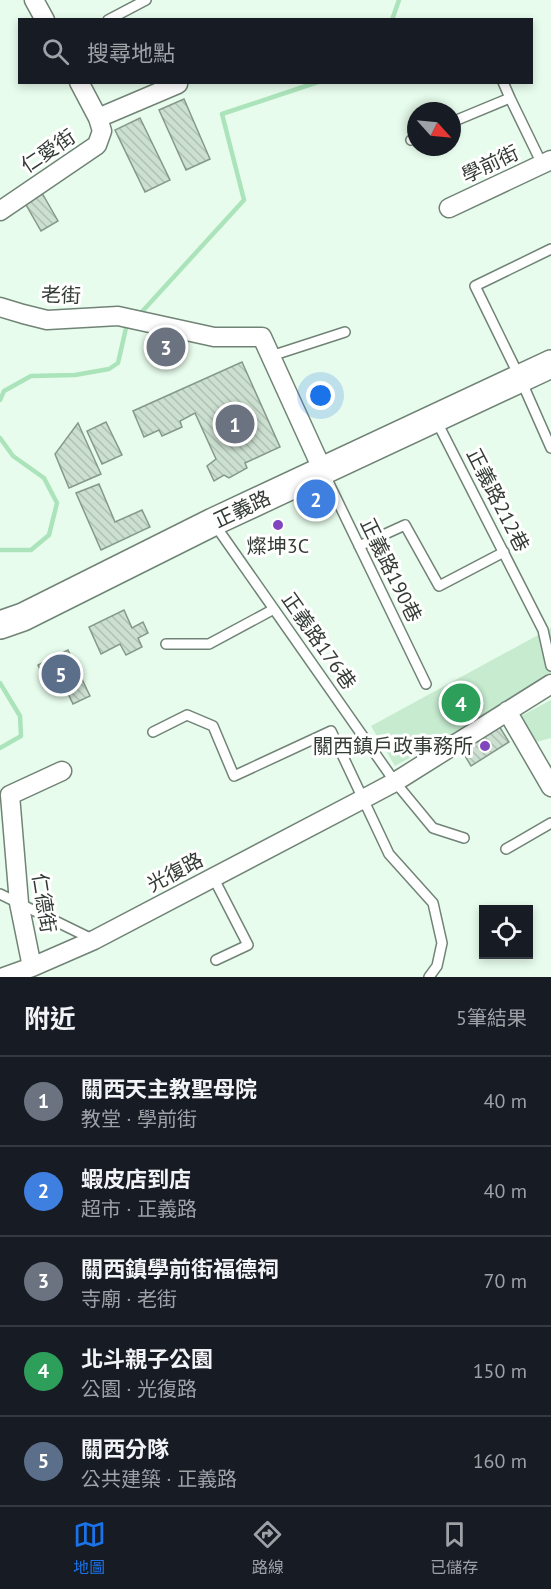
<!DOCTYPE html>
<html lang="zh-TW">
<meta charset="utf-8">
<style>
:root{--surface:#171b24;--page:#20242c;--text:#f1f3f6;--muted:#9ea1a6;--line:#363941;--accent:#1a73e8}
body{margin:0;font-family:"PT Sans","Noto Sans TC",sans-serif;background:var(--page);color:var(--text)}
.controls{position:absolute;right:18px;bottom:18px;display:grid;overflow:hidden;border-radius:0px;box-shadow:0 3px 9px #0003}
.controls button{width:54px;height:54px;display:grid;place-items:center;padding:0;border:0;border-bottom:2px solid var(--line);background:var(--surface);color:var(--text);font:30px sans-serif}
.compass{position:absolute;left:407px;top:102px;width:54px;height:54px;border-radius:50%;background:var(--surface);box-shadow:0 3px 9px #0003;rotate:117deg}
.you{position:absolute;left:321px;top:396px;width:21px;height:21px;margin:-15px;border:4px solid #fff;border-radius:50%;background:#1a73e8;box-shadow:0 0 0 9px #1a73e833}
.badge{display:grid;place-items:center;width:39px;height:39px;border-radius:50%;background:var(--accent);color:#fff;font-size:20px;font-weight:700}
.pin{position:absolute;translate:-50% -50%;border:3px solid #fff;box-shadow:0 2px 6px #0006}
.list{margin:0;padding:0;list-style:none}
h2{display:flex;justify-content:space-between;align-items:center;height:78px;margin:0;padding:0 24px;font-size:26px}
h2 small{font-size:20px;font-weight:400;color:var(--muted)}
.list li{display:grid;grid-template-columns:39px 1fr auto;gap:18px;align-items:center;box-sizing:border-box;height:90px;padding:0 24px;border-top:2px solid var(--line)}
.list b{display:block;font-size:22px;white-space:nowrap}
.list p{margin:0;font-size:20px;white-space:nowrap;color:var(--muted)}
.list em{font-size:20px;font-style:normal;color:var(--muted)}
.icon{flex:none;width:33px;height:33px;fill:none;stroke:currentColor;stroke-width:2;stroke-linecap:round;stroke-linejoin:round}
.map{position:relative;flex:none;width:551px;height:977px;overflow:hidden}
.search{position:absolute;background:var(--surface);box-shadow:0 3px 9px #0003;left:18px;right:18px;top:18px;height:66px;display:flex;align-items:center;gap:15px;box-sizing:border-box;padding:0 21px;border-radius:0px;color:var(--muted);font-size:22px}
.sheet{height:528px;background:var(--surface)}
nav{display:flex;justify-content:space-around;align-items:center;box-sizing:border-box;height:84px;border-top:2px solid var(--line);background:var(--surface);font-size:16px;color:var(--muted)}
nav a{display:grid;justify-items:center;gap:3px}
nav .on{color:var(--accent)}
.map>svg:first-child{display:block}
.park{fill:#c6ebcf}
.lines{fill:none;stroke-linecap:round;stroke-linejoin:round}
.stream{stroke:#abe4ba;stroke-width:4.5}
.building{fill:url(#building-back-hatch);stroke:#859889;stroke-width:1.5}
.lane-casing{stroke:#718376;stroke-width:12}
.street-casing{stroke:#718376;stroke-width:21}
.secondary-casing{stroke:#718376;stroke-width:30}
.lane{stroke:#fff;stroke-width:9}
.street{stroke:#fff;stroke-width:18}
.secondary{stroke:#fff;stroke-width:27}
.poi-dot{fill:#8046bd;stroke:#fff;stroke-width:2}
.labels{text-anchor:middle;dominant-baseline:central;stroke-width:6;stroke-linejoin:round;paint-order:stroke}
.street-label{font-size:20px;fill:#343c36;stroke:#fff}
.poi-label{font-size:20px;fill:#343c36;stroke:#fff}
</style>
<div class="map">
<svg width="551" height="977" viewBox="0 0 551 977">
<defs>
<pattern id="building-back-hatch" width="6" height="6" patternUnits="userSpaceOnUse" patternTransform="scale(1.5)"><rect width="6" height="6" fill="#cce0d1"/><path d="M-1 5l2 2M0 0l6 6M5-1l2 2" fill="none" stroke="#b0c1b4"/></pattern>
</defs>
<rect width="100%" height="100%" fill="#e7fcec"/>
<path class="park" d="M551,628v52l-156,86 -24,-40z
M551,700v38l-15,4 -15,-26z"/>
<g class="lines">
<path class="stream" d="M392,20l7,-20
M139,315l105,-115 -22,-86 96,-32
M0,400l4,-9 27,-15 44,-1 34,-6 9,-6 8,-35 5,-4
M0,438l13,18 31,22 13,25 -8,32 -18,15h-31
M0,683l20,33 1,20 -21,12"/>
</g>
<path class="building" d="M184,99l26,60 -24,11 -27,-60z
M140,118l30,62 -25,12 -30,-62z
M42,193l16,28 -17,10 -16,-28z
M155,335l26,10 -5,13 -26,-10z
M242,362l38,85 -35,16 2,5 -18,10 -5,-3 -10,6 -7,-15 9,-7 -21,-46 -15,8 2,6 -20,9 -3,-6 -15,7 -11,-26z
M106,422l16,33 -20,9 -15,-33z
M78,423l23,51 -32,14 -14,-34z
M99,484l16,38 27,-12 8,17 -49,23 -25,-57z
M124,610l8,18 11,-6 5,11 -10,5 4,9 -16,8 -6,-11 -19,10 -12,-27z
M68,650l22,46 -17,8 -10,-21 -13,6 -12,-24z
M499,726l10,16 -38,24 -10,-17z"/>
<g class="lines">
<g class="lane-casing">
<path id="lane" d="M108,20l38,-20
M503,82l7,16
M452,122l58,-24 32,66
M411,140l5,-2
M551,249l-76,37 45,92 31,70
M271,356l74,-24
M436,420l107,210 8,36
M324,473l102,211
M215,525l180,257 38,46 31,10
M359,546l46,-21 34,61 65,-34
M166,644h43l65,-35
M153,732l34,-17 26,11 21,50 97,-45 58,123 44,49 9,40 -5,23 -8,11
M506,849l45,-26
M213,877l35,68 -32,15
M0,894l92,45"/>
</g>
<g class="street-casing">
<path id="street" d="M34,0l11,20
M98,118l80,-34
M449,208l102,-48
M0,211l97,-66 5,-14 -4,-13 -19,-36
M0,307l23,7 24,6 71,-4 96,21h48l61,134
M507,711l44,76
M32,967l-13,-64 -9,-108 52,-24
M4,977l28,-10 62,-27 269,-141 32,-17 156,-98"/>
</g>
<g class="secondary-casing">
<path id="secondary" d="M0,625l23,-8 190,-95 338,-158"/>
</g>
<use href="#lane" class="lane"/>
<use href="#street" class="street"/>
<use href="#secondary" class="secondary"/>
</g>
<g class="poi-dot">
<circle cx="278" cy="525" r="6"/>
<circle cx="485" cy="746" r="6"/>
</g>
<g class="labels">
<g class="street-label">
<text transform="translate(48 151) rotate(-34)">仁愛街</text>
<text transform="translate(490 164) rotate(-25)">學前街</text>
<text transform="translate(61 295) rotate(2)">老街</text>
<text transform="translate(498 500) rotate(63)">正義路212巷</text>
<text transform="translate(242 509) rotate(-25)">正義路</text>
<text transform="translate(391 570) rotate(64)">正義路190巷</text>
<text transform="translate(319 641) rotate(55)">正義路176巷</text>
<text transform="translate(175 872) rotate(-28)">光復路</text>
<text transform="translate(44 903) rotate(81)">仁德街</text>
</g>
<g class="poi-label">
<text x="278" y="546">燦坤3C</text>
<text x="473" y="746" text-anchor="end">關西鎮戶政事務所</text>
</g>
</g>
</svg>
<div class="controls">
<button><svg class="icon" aria-label="locate" viewBox="0 0 24 24"><circle cx="12" cy="12" r="6"/><path d="M12 2v4M12 18v4M2 12h4M18 12h4"/></svg></button>
</div>
<svg class="compass" viewBox="-18 -18 36 36"><path d="M0-13l5 13h-10z" fill="#e53935"/><path d="M0 13l5-13h-10z" fill="#9ea1a6"/></svg>
<div class="you"></div>
<div class="pin badge" style="left:235px;top:424px;background:#6b7280">1</div>
<div class="pin badge" style="left:316px;top:499px;background:#3f7fe0">2</div>
<div class="pin badge" style="left:166px;top:347px;background:#6b7280">3</div>
<div class="pin badge" style="left:461px;top:703px;background:#2e9e5b">4</div>
<div class="pin badge" style="left:61px;top:674px;background:#5c6f8a">5</div>
<div class="search"><svg class="icon" aria-label="search" viewBox="0 0 24 24"><circle cx="10" cy="10" r="6"/><path d="M15 15l6 6"/></svg>搜尋地點</div>
</div>
<section class="sheet">
<h2>附近<small>5筆結果</small></h2>
<ul class="list">
<li><span class="badge" style="background:#6b7280">1</span><div><b>關西天主教聖母院</b><p>教堂 · 學前街</p></div><em>40 m</em></li>
<li><span class="badge" style="background:#3f7fe0">2</span><div><b>蝦皮店到店</b><p>超市 · 正義路</p></div><em>40 m</em></li>
<li><span class="badge" style="background:#6b7280">3</span><div><b>關西鎮學前街福德祠</b><p>寺廟 · 老街</p></div><em>70 m</em></li>
<li><span class="badge" style="background:#2e9e5b">4</span><div><b>北斗親子公園</b><p>公園 · 光復路</p></div><em>150 m</em></li>
<li><span class="badge" style="background:#5c6f8a">5</span><div><b>關西分隊</b><p>公共建築 · 正義路</p></div><em>160 m</em></li>
</ul>
</section>
<nav>
<a class="on"><svg class="icon" aria-label="map" viewBox="0 0 24 24"><path d="M3 6l6-2 6 2 6-2v14l-6 2-6-2-6 2zM9 4v14M15 6v14"/></svg>地圖</a>
<a><svg class="icon" aria-label="directions" viewBox="0 0 24 24"><path d="M12 3l9 9-9 9-9-9zM9 14v-3h6M13 9l2 2-2 2"/></svg>路線</a>
<a><svg class="icon" aria-label="saved" viewBox="0 0 24 24"><path d="M7 4h10v16l-5-4-5 4z"/></svg>已儲存</a>
</nav>
